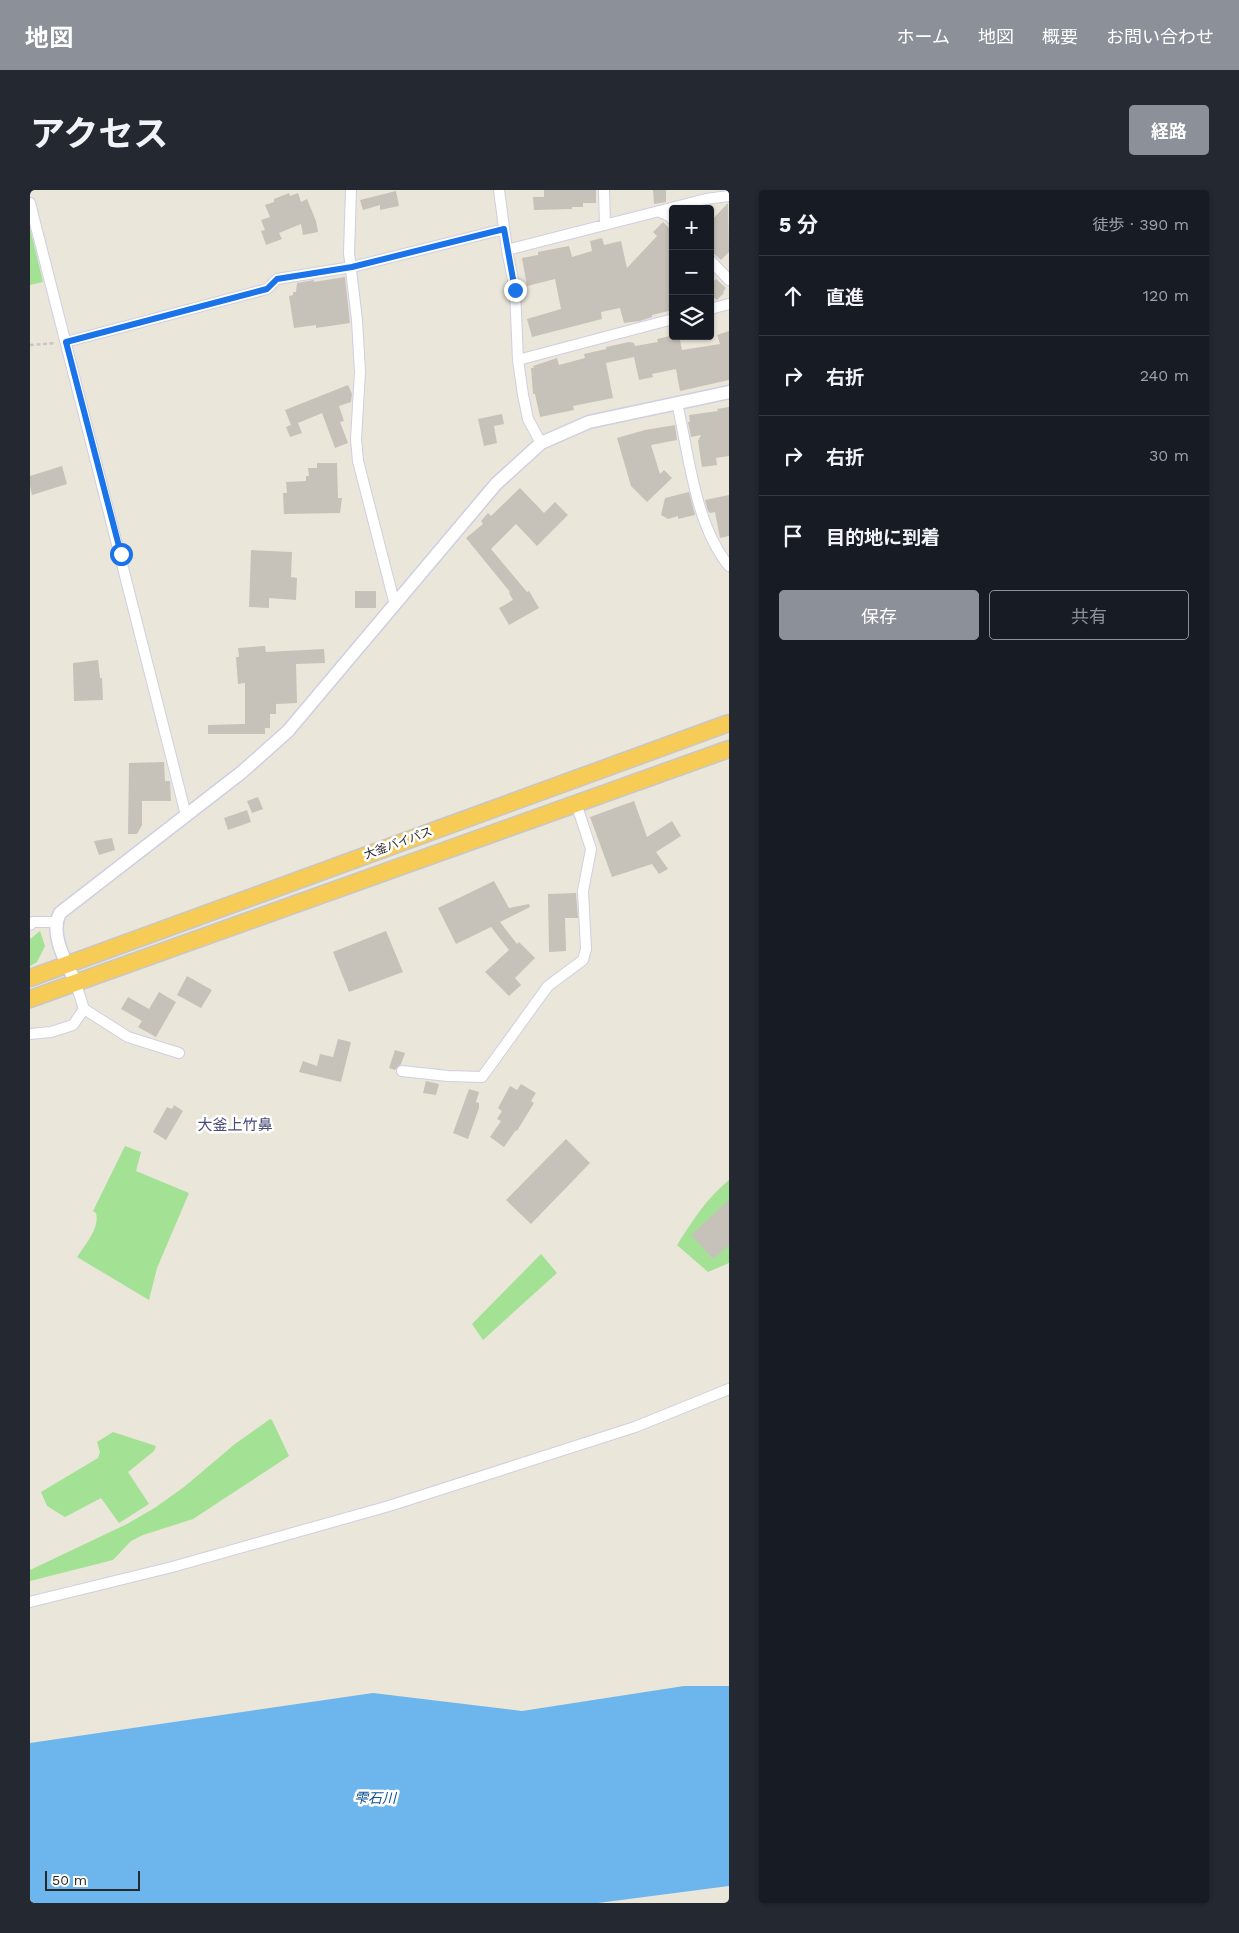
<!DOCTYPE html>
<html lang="ja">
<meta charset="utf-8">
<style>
:root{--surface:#171b24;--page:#242831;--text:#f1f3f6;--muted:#9ea1a6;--line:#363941;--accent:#8c9099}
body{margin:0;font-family:"Work Sans","Noto Sans JP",sans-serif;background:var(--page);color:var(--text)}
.controls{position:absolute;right:15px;top:15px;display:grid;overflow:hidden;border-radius:5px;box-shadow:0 1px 4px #0004}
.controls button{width:45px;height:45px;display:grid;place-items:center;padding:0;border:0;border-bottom:1px solid var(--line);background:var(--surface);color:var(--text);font:25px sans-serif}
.scale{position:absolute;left:15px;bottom:12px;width:95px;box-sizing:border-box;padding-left:5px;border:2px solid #282828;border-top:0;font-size:14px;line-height:18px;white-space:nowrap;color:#282828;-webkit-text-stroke:4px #fff;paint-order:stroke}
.stop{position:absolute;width:15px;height:15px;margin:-11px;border:4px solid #1a73e8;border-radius:50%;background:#fff}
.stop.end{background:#1a73e8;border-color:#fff;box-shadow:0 1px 5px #0008}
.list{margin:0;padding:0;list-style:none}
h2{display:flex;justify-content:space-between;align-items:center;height:65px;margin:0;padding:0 20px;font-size:21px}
h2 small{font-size:16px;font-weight:400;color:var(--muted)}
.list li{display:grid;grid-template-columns:32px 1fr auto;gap:15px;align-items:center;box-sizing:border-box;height:80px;padding:0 20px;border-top:1px solid var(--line)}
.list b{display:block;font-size:19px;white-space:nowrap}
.list em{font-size:16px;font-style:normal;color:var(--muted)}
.actions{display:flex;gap:10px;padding:15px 20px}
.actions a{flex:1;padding:11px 0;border:1px solid var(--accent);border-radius:5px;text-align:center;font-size:18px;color:var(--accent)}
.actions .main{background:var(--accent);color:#fff}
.icon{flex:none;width:28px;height:28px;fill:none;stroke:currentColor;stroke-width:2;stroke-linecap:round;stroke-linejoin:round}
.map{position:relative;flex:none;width:699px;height:1713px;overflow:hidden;border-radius:5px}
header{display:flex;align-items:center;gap:30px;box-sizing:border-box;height:70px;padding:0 25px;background:var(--accent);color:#fff}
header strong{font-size:24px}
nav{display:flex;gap:28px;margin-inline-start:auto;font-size:18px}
.intro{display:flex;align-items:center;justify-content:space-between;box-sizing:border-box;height:120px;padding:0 30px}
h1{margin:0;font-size:35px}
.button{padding:12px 22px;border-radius:5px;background:var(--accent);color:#fff;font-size:18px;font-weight:700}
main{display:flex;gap:30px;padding:0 30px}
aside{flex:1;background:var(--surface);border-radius:5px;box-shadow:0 1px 4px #0004}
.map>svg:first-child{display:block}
.green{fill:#a3e195}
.water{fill:#6cb6ed}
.building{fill:#c6c2b9}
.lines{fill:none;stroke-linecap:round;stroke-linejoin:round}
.minor-casing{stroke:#cfcfe1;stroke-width:12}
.tertiary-casing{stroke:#cfcfe1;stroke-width:15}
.trunk-casing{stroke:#c7c7c7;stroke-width:19}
.path{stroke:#c7c7c7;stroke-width:2.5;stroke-dasharray:4 2.5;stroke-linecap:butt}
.minor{stroke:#fff;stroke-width:10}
.tertiary{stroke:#fff;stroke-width:12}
.trunk{stroke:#f6cc56;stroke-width:16}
.route{stroke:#1a73e8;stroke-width:6}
.labels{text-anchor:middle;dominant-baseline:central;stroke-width:5;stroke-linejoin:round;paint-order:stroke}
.street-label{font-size:12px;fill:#282828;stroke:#fff}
.water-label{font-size:14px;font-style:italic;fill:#0e5296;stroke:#fff}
.quarter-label{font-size:15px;fill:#494a78;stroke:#fff}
</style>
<header>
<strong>地図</strong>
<nav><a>ホーム</a><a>地図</a><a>概要</a><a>お問い合わせ</a></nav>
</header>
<div class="intro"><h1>アクセス</h1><a class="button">経路</a></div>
<main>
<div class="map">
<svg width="699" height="1713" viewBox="0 0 699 1713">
<rect width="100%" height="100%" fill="#eae6d9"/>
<path class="green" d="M0,38l13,54 -13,3z
M10,741l5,15 -8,16 -7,4v-27z
M95,956l16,6 -5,19 53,22 -32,75 -8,32 -72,-43c8,-12 23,-29 19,-44l-3,-2z
M699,990v83l-21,9 -31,-27c16,-25 29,-46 52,-65z
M511,1064l16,19 -74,67 -11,-16z
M240,1229l2,1 17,36 -96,63 -50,16 -12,6 -18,19 -83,21v-11l97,-46 29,-17 28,-20 51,-43z
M83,1242l43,14 -2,5 -26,21 21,32 -30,19 -18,-25 -36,19 -18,-11 -6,-14 57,-34 2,-6 -3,-10z"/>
<path class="water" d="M654,1496h45v200l-131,17h-568v-160l343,-50 149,18z"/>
<path class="building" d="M514,0h52v13h-13v4h-11v2l-38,1 -1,-13h11z
M623,0h13v12l-12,2z
M366,1l3,15 -19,4v-5l-17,5 -3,-10z
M259,3l1,3 8,-3 3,9 6,-3 9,22 2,11 -15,3 -2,-11 -22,9 3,6 -16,6 -5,-14 4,-1 -4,-10 9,-3 -5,-12 9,-3v-3z
M698,13l1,49 -8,8 -11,-10v-28z
M633,32l10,10v78l-21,5v2l-12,4 -16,2 -4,-15 -19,4 1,7 -70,18 -5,-18 34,-10 -6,-30 -28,7 -5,-28 16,-3v-3l31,-6 3,11 20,-6 -2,-10 12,-3 2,7 17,-4 6,27 30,-32 -4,-4z
M315,87l5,46 -34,5v-3l-22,3 -5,-32 4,-1v-3h3l1,-9 17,-3v2z
M686,89l10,9 -3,4 1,1 -7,7 -7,-6v-9z
M699,141v49l-49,11 -4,-22 -24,5 1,3 -14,3 -5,-23 -28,6 7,35 -40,8 1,4 -34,7 -5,-23h-2l-2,-26h3l-1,-2 24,-8 2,7 26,-7 -1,-4 22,-5v-2l23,-5 5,1 1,3 23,-4 -1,-3 13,-3h9l3,14 38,-6 -3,-9z
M318,195l4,9 -1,8 -12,4 5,15 -4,1 8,21 -13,5 -13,-35 -24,10 4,10 -12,4 -4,-10 5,-2 -6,-15z
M699,217v49l-13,2 1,7 -15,2 -4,-26 3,-6 -10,2 -3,-15h2l-1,-7 29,-4 -1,-2z
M472,224l2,10 -10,2 3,17 -13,3 -6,-27z
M645,235l2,15 -26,5 9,29 4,-4 8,8 -25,24 -16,-16 -14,-48 28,-8z
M287,273h20l1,35h4l-2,15 -56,1 -1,-21h4l-1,-11 20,-1v-5h3l-1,-8h9z
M32,276l5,18 -35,11 -2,-9v-10z
M490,298l24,25 11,-11 13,13 -31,31 -21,-22 -25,25 36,43 2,-1 10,17 -30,17 -10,-17 14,-8 -4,-7 1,-1 -44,-54 17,-14 -2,-3 7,-8 3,3z
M659,302l6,23 -17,4v-3l-10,3 -7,-4 4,-17z
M699,305v41l-9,2 -5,-26 -5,1 -2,-2 -3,-11z
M221,360l41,2 -1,25 6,1 -1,22 -27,-2v10l-20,-1z
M325,401h21v17h-21z
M235,456l1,6 58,-3 1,14 -29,1 1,39 -21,1v10h-6v14h-5v6h-57v-9l37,-1v-41l-7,1 -2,-27h3l-1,-9z
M68,470l2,18h2l1,22 -29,1 -1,-38z
M134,572l1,19h5l1,20h-29v24l-5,9h-9l1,-71z
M228,607l5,12 -11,4 -5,-12z
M604,611l13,36 25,-16 9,15 -25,16 12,17 -9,5 -7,-10 -40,13 -22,-60z
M217,620l4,12 -23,8 -4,-12z
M82,648l3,12 -16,5 -5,-14z
M464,691l15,27 20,-4 1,3 -30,15 17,22 2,-2 16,16 -20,20 6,7 -12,11 -24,-24 24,-22 -18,-23 -35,17 -18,-36z
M546,703l2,25h-13l1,33 -17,1 -1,-58z
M356,741l17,41 -54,20 -16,-40z
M157,786l25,14 -11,18 -24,-13z
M129,802l17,10 -20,35 -18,-10 4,-6 -21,-12 7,-12 21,12z
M308,849l13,3 -10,40 -42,-10 4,-11 14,5 3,-12 13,3z
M365,860l10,3 -4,11 -6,6 -6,-2z
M396,891l13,3 -3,11 -13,-2z
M491,894l15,9 -5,8 3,2 -17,28 -1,-1 -12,17 -14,-10 11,-16 -4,-2 5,-8 -4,-3 12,-22 7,4z
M439,899l10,3 -3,10 3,1v5l-11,31 -15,-6z
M144,915l9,6 -17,29 -13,-8 14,-25 5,2z
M536,949l24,24 -59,61 -25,-24z
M699,1010v45l-16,14 -22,-24z"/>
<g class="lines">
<g class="minor-casing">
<path id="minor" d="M321,0l-2,63 8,67 3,52 -4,67 2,22 37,144
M469,0l8,60 8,40 3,70 5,35 5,24 13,24
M574,0l1,35
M0,13l156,612
M630,22l9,4 4,4
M477,60l199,-51 23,-3
M680,70l19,20
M680,119l19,-5
M36,152l201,-53 10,-10 75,-12 152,-38
M488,170l155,-41
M647,213c12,52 18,122 52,163
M0,735l3,-3h22
M54,819l44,28 51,16
M0,844l21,-2 22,-7 11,-16 -9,-28
M372,881l46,5 34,1 66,-91 35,-26 3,-11 -3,-58 8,-42 -15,-46
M0,1412l142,-35 217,-61 246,-79 94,-38"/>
</g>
<g class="tertiary-casing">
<path id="tertiary" d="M45,791c-9,-19 -26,-47 -15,-68l182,-141 46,-41 208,-247 45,-41 48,-21 140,-30"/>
</g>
<g class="trunk-casing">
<path id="trunk" d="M0,788l699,-255
M0,809l699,-250"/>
</g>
<path class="path" d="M0,155l26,-2"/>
<use href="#minor" class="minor"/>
<use href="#tertiary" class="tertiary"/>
<use href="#trunk" class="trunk"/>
</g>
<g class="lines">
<path class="route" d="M91,364l-55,-212 201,-53 10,-10 75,-12 152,-38 11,61"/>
</g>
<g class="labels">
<g class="street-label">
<text transform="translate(368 653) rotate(-20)">大釜バイパス</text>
</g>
<g class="water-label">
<text x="345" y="1608">雫石川</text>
</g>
<g class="quarter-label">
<text x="205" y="935">大釜上竹鼻</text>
</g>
</g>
</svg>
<div class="controls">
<button>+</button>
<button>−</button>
<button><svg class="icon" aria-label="layers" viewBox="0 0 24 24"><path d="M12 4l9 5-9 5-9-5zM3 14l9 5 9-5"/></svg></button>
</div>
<div class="scale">50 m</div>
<div class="stop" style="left:91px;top:364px"></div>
<div class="stop end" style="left:485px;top:100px"></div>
</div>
<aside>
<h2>5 分<small>徒歩 · 390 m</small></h2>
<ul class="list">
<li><svg class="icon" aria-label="ahead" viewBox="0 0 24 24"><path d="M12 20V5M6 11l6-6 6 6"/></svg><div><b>直進</b></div><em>120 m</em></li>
<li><svg class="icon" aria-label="right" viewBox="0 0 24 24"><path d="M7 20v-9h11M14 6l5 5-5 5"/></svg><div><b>右折</b></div><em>240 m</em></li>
<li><svg class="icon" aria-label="right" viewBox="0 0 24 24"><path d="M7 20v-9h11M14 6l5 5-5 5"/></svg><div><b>右折</b></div><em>30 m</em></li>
<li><svg class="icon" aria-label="arrive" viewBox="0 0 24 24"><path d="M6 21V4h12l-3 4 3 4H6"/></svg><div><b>目的地に到着</b></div></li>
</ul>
<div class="actions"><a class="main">保存</a><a>共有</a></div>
</aside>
</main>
